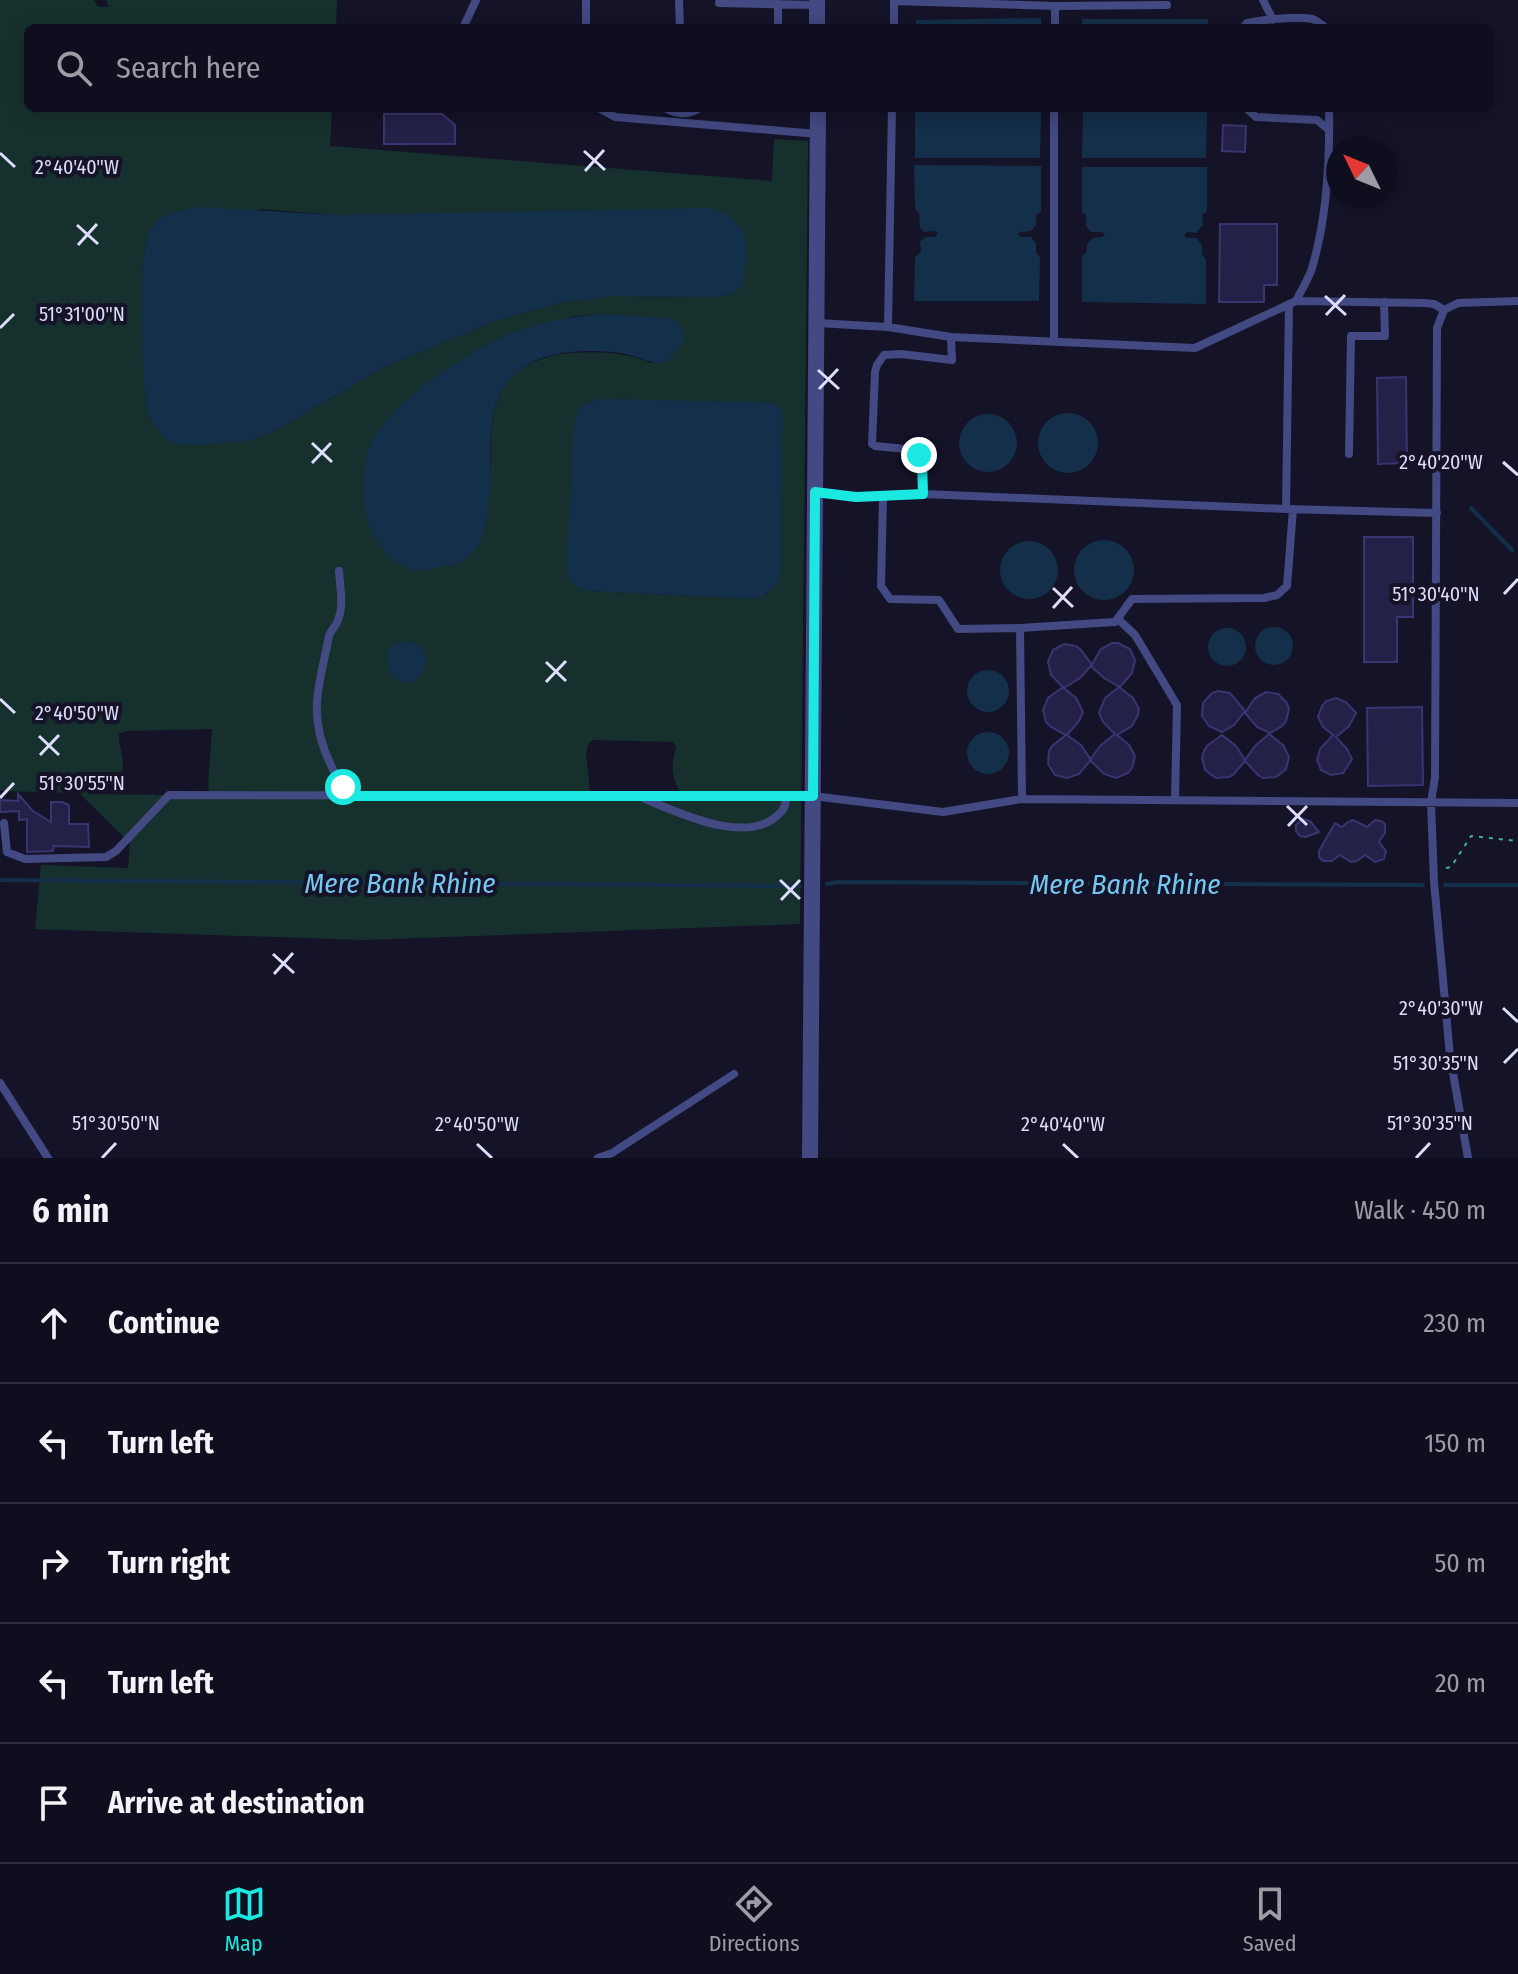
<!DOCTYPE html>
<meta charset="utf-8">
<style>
:root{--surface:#0f0e1e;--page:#1d1c2b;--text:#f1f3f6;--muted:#9b9ca4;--line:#2f2e3c;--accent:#1ce8e2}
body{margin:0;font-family:"Fira Sans Condensed",sans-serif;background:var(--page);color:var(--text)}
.compass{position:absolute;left:1326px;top:136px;width:72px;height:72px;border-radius:50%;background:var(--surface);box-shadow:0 4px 20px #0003;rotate:313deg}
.stop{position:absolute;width:24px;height:24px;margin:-18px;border:6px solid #1ce8e2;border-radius:50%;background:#fff}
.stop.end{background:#1ce8e2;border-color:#fff;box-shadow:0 2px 8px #0008}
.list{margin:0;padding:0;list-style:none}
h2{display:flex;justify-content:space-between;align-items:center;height:104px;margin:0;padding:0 32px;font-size:34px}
h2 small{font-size:26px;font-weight:400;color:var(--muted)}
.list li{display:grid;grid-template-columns:52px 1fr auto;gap:24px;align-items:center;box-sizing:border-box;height:120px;padding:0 32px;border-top:2px solid var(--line)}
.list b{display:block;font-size:30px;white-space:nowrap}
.list em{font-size:26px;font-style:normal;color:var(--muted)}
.icon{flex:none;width:44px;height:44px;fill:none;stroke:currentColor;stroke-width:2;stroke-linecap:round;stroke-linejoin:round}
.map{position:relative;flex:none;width:1518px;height:1158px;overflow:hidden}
.search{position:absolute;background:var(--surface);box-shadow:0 4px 20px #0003;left:24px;right:24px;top:24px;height:88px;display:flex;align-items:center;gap:20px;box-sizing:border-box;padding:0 28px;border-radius:12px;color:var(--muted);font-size:30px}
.sheet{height:704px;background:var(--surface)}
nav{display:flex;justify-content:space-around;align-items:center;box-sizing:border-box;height:112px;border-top:2px solid var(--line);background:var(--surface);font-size:22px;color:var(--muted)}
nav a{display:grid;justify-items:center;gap:4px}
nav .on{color:var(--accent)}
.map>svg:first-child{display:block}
.green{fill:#16312d;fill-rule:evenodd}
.water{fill:#142f4a}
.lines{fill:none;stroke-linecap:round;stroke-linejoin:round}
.stream{stroke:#142f4a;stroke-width:4}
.building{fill:#232147;stroke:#393570;stroke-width:2}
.path{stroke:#3db09a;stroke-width:2;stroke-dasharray:4 6;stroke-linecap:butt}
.service{stroke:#434982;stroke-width:8}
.minor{stroke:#434982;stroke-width:16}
.route{stroke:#1ce8e2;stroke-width:10}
.ticks{fill:none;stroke:#ddddfc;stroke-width:3}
.labels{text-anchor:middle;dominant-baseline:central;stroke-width:8;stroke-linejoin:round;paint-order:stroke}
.water-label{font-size:28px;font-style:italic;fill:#75c8f1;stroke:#141328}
.ticks-label{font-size:20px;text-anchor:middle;fill:#ddddfc;stroke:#141328;stroke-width:8;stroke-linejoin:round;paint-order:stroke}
</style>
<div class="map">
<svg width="1518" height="1158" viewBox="0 0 1518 1158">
<rect width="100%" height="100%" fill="#141328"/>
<path class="green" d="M0,0h94l4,7h11l-3,-7h231l-1,28h-308v80h304l-2,38 442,35 2,-42 34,2 -8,783 -436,16 -329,-11 6,-64 87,3 2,-25 -51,-50 -79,-2zM262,209l73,6 396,79 -17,3 -101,-1 -53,7 -65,18 -111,46 -114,67 -48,9 -46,1 -30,-42 -4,-131 4,-29zM607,314l47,50c-28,-12 -54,-13 -84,-11 -30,2 -62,17 -73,48 -10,29 -4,72 -9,104 -2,14 -6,27 -11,41l-68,23 109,-238 58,-15zM599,399l172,4 -3,191 -11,5 -167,-8zM212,729l-4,56 1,7 -48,3 -69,-1 -5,-1 3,-6 27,-3c12,-21 2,-29 2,-50l6,-3zM593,740l80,2 3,5c-5,19 -5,27 4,45h-90l-4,-38 2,-10z"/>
<path class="water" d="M1041,18v10h-125v-8z
M1082,19h126v9h-126z
M915,108h122l4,3 -1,47h-125z
M1083,108h120l4,4 -1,46h-124z
M914,165l127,1v46l-5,3v10l-5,6 -10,1 -3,2 3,3h10l5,6v10l4,4 -1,44h-125l1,-44 6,-5 -1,-10 5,-5h10l3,-4 -3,-2 -11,1 -4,-5 -1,-14 -4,-4z
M1082,167h125v44l-5,4 1,10 -7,8 -9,-1 -3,3 3,3h10l5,7v9l4,5v45l-124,-2v-46l5,-4v-8l5,-6 10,-1 3,-2 -3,-3h-11l-5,-6v-11l-4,-3z
M205,207l130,8 376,-7 17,6 17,19 1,29 -3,23 -12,9 -17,3 -101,-1 -53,7 -65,18 -111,46 -114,67 -24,7 -50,4 -20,-1 -10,-4 -15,-20 -5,-18c-3,-35 -12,-150 7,-176 11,-15 34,-17 52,-19z
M607,314l65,5c10,5 11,11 12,22l-17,21c-18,2 -25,-4 -41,-8 -26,-5 -72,-5 -95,9 -14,8 -26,20 -33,35 -18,43 6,124 -29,159 -7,6 -19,9 -28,10 -9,2 -21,4 -30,2 -19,-4 -34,-27 -41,-43 -5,-9 -6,-24 -6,-35 0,-12 0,-25 3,-36 13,-50 105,-107 151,-124 28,-11 59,-15 89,-17z
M599,399l159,3 13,1 8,3 4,7 -2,157c-4,15 -9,23 -24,29l-167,-8c-17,-4 -22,-10 -24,-27l8,-143 6,-14z
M1038 443a30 30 0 1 1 60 0a30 30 0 1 1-60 0Z
M959 443a29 29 0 1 1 58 0a29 29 0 1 1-58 0Z
M1074 570a30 30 0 1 1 60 0a30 30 0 1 1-60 0Z
M1000 570a29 29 0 1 1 58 0a29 29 0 1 1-58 0Z
M1255 646a19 19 0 1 1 38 0a19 19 0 1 1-38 0Z
M1208 647a19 19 0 1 1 38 0a19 19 0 1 1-38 0Z
M402,642c13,0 19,1 23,15 6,28 -38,41 -38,-4l7,-10z
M967 691a21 21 0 1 1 42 0a21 21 0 1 1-42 0Z
M967 753a21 21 0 1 1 42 0a21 21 0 1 1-42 0Z"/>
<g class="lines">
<path class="stream" d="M1471,508l41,42
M0,880l800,6
M827,884l11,-2 585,3
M1445,885h73"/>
</g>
<path class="building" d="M384,114h58l13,11v19h-71z
M1223,125l23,1 -1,26 -23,-1z
M1220,224h57v61h-13v17h-45z
M1406,377l1,86 -29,1 -1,-86z
M1364,537h49v80h-16v45h-33z
M1112,643h6l12,6 5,11 -3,13 -12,14 -16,-9 -13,-12 10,-17z
M1064,644l12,2 5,4 11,15 -12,13 -16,10 12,10 7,14 -4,9 -12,14 14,10 10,15 -12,14 -12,4 -12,-3 -7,-11 1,-13 3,-5 14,-11 -15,-8 -5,-5 -3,-12 5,-12 15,-11 -12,-12 -3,-13 5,-12z
M1119,687l14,11 6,11 -1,6 -6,11 -15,9 12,10 6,11 -3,12 -4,5 -12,5 -12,-4 -14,-14 11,-15 14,-11 -12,-12 -4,-9 6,-15z
M1218,691l12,2 15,18 -11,14 -12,7 -13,-6 -7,-10 1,-13 9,-10z
M1266,692l12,2 9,9 2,6 -3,12 -4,5 -12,7 -13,-6 -12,-14 10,-15z
M1336,698l10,4 10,11 -7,13 -13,11 11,12 5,10 -9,14 -12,2 -10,-5 -4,-10 3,-11 13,-14 -10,-8 -5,-10 4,-11 4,-5z
M1422,707l1,78 -55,1 -1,-78z
M1269,734l14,11 6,12 -3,12 -10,8 -13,1 -5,-3 -13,-14 -11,13 -5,3 -13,1 -11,-8 -3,-12 2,-7 3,-5 15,-11 14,11 9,14 10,-14z
M18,794l15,17 18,11v-20h11l7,3v19h19l1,23 -35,-1 -1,5 -26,1v-33l-8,1v-9l-19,1v-12l18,1z
M1302,819l8,2 9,11 -13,5 -6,-1 -4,-5v-6z
M1353,820l14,7 8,-7 6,1 4,3v9l-6,9 7,9 -2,8 -9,3 -10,-7 -8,6 -6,1 -11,-7 -8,6h-9l-4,-4v-6l16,-28 7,4 6,-5z"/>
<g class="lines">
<path class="path" d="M1446,868l5,-1 20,-31 47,5"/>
<path class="service" d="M679,0l1,28
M720,0l-1,3 98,2
M1263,0l10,20
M894,1l161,5v22
M1055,6l112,-1
M463,28l13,-28
M586,28v-28
M778,28v-24
M894,28v-28
M1243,28l4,-5c14,-3 55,-8 68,-3 2,1 9,6 11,8
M599,108l16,9 203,17
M665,108c13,7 23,7 35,0
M892,108l-4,219 63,10
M1246,108l10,9 61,3 12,10
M1296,301c5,-11 13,-22 16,-33 15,-50 18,-109 17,-160
M817,323l71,4
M1054,341v-233
M1349,454l2,-118h34l-1,-34
M815,492l41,5 67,-3 363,15 151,4
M923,494c-2,-50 0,-43 -48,-48l-3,-2 3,-72 2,-7 7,-10 17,-1 51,6 -1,-23 244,11 101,-47 128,2 10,1 10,6
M883,496l-2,90 9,13 49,1 19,29 62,-1 95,-6 17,-23 132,-1 13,-3 10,-9 6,-77
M1286,509l3,-205
M339,571c1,15 5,35 -1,49 -2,7 -7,9 -9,16 -4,22 -11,46 -12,67 -2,33 14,67 32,93
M1118,619l17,16 42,70 -2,95
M1020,628l2,171
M645,799c35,14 103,48 135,14 5,-4 6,-11 7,-17
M4,823l3,29 18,7 81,-2 10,-6 53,-56 644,1 130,16 79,-13 496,4
M0,1083l48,75
M598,1158l14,-5 122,-79
M1468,1158l-18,-102 -16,-174 -3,-79 4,-26 2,-449 7,-18 14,-7 60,-2"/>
<path class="minor" d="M817,0v28
M810,1158l8,-1050"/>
</g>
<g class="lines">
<path class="route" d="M343,787l6,9h464l2,-304 41,5 67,-3 -1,-33 -3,-6"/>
</g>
<path class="ticks" d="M584,151l21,19M0,153l15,14M585,171l19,-21M77,225l21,19M78,245l19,-21M1325,296l21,19M1326,315l19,-20M0,328l14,-14M818,370l21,19M819,389l19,-20M312,443l20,19M1503,462l15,13M312,463l19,-20M1053,588l20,19M1504,594l14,-15M1053,608l19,-21M546,662l20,19M546,682l20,-21M0,699l15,14M39,736l20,19M40,755l19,-20M0,798l14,-15M1287,806l20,19M1288,826l19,-20M780,880l20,19M781,900l19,-20M273,954l21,19M274,974l19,-21M1503,1008l15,14M1504,1063l14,-14M477,1144l15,14M1063,1144l15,14M102,1158l14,-15M1416,1158l14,-15"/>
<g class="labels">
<g class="water-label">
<text x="400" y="883">Mere Bank Rhine</text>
<text x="1125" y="884">Mere Bank Rhine</text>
</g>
</g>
<g class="ticks-label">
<text x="77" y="174">2°40'40"W</text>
<text x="82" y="321">51°31'00"N</text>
<text x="1441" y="469">2°40'20"W</text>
<text x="1436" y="601">51°30'40"N</text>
<text x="77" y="720">2°40'50"W</text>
<text x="82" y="790">51°30'55"N</text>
<text x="1441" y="1015">2°40'30"W</text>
<text x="1436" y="1070">51°30'35"N</text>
<text x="116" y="1130">51°30'50"N</text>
<text x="1430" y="1130">51°30'35"N</text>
<text x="477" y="1131">2°40'50"W</text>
<text x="1063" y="1131">2°40'40"W</text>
</g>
</svg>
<svg class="compass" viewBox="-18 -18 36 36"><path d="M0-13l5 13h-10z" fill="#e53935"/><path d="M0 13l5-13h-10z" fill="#9b9ca4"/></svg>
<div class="stop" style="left:343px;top:787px"></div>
<div class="stop end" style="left:919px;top:455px"></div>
<div class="search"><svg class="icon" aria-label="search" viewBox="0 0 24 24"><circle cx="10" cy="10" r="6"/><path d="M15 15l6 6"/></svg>Search here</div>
</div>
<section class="sheet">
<h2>6 min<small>Walk · 450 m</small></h2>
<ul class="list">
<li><svg class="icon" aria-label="ahead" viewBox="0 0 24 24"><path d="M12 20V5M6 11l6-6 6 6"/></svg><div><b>Continue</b></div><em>230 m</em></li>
<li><svg class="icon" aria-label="left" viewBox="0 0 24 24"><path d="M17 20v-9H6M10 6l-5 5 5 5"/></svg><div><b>Turn left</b></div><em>150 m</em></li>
<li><svg class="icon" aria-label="right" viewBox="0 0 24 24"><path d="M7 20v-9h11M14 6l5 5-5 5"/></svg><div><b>Turn right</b></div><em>50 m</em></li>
<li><svg class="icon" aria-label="left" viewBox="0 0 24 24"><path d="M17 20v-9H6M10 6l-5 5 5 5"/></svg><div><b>Turn left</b></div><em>20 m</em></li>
<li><svg class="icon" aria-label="arrive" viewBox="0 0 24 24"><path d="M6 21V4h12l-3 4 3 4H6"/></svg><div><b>Arrive at destination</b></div></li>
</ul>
</section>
<nav>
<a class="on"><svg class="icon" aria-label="map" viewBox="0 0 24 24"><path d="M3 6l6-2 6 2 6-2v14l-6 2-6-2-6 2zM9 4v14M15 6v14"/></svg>Map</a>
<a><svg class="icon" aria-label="directions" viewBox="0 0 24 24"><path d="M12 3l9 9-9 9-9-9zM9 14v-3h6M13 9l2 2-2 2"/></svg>Directions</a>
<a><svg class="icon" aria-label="saved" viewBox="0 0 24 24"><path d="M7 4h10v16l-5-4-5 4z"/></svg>Saved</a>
</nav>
